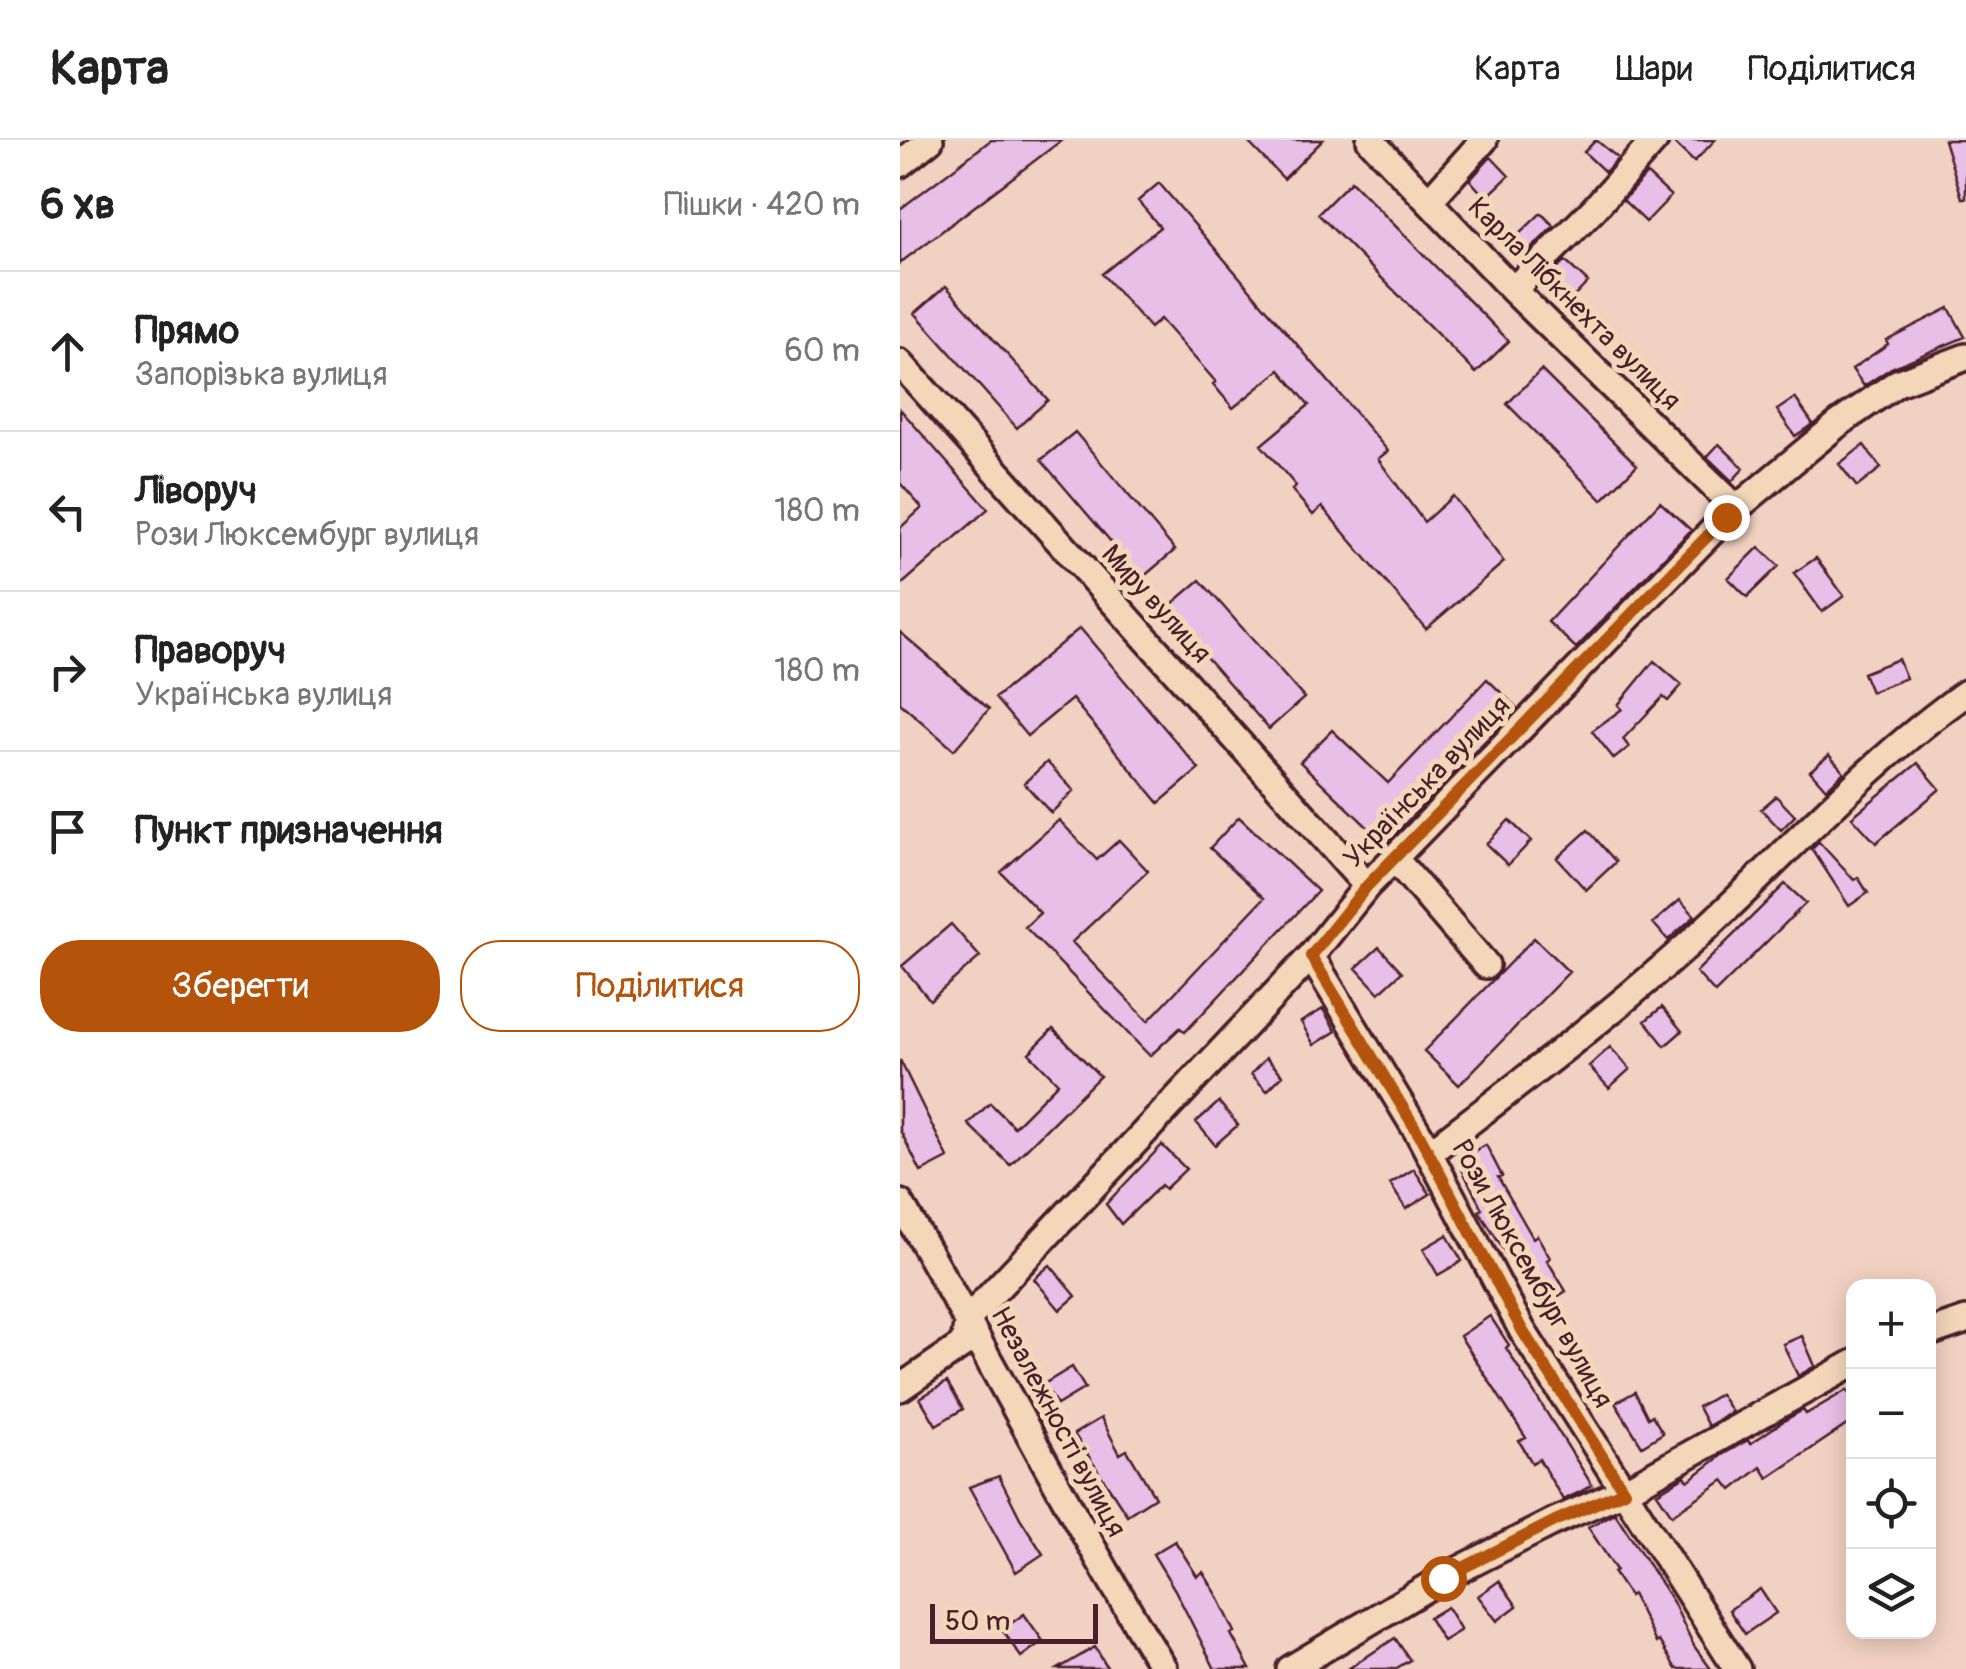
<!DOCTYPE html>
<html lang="uk">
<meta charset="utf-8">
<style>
:root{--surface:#fff;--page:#f6f6f6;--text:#222;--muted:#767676;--line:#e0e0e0;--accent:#b45309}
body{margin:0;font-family:Pangolin,sans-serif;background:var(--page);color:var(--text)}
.controls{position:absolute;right:30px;bottom:30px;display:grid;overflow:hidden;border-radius:20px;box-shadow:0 5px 25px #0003}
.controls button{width:90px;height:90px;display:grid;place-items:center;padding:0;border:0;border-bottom:2px solid var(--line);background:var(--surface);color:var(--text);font:50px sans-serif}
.scale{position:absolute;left:30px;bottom:25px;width:168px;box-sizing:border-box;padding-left:10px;border:5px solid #4a1f2b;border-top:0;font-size:28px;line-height:35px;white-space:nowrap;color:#4a1f2b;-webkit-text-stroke:8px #f3d7b9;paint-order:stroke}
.stop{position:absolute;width:30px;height:30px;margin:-22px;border:8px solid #b45309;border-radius:50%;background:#fff}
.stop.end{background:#b45309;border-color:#fff;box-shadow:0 2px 10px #0008}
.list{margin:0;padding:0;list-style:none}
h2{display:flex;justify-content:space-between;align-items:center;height:130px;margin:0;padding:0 40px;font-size:42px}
h2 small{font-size:32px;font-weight:400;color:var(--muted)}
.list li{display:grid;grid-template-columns:65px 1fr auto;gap:30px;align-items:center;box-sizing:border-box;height:160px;padding:0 40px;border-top:2px solid var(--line)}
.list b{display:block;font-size:38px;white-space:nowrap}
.list p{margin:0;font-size:32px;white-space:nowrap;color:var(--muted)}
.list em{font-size:32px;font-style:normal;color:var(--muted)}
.actions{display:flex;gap:20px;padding:30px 40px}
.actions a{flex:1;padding:22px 0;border:2px solid var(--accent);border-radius:40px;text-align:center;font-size:35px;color:var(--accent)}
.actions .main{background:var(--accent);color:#fff}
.icon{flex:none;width:55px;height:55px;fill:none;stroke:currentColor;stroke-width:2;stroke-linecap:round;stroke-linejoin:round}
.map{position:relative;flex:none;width:1066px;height:1529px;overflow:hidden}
header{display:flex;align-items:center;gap:60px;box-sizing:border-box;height:140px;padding:0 50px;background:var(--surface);border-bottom:2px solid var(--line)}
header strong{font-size:48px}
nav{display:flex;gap:55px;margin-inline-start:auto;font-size:35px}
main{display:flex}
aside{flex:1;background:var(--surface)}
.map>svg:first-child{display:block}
.building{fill:#e8bfe7;stroke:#4a1f2b;stroke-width:2.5}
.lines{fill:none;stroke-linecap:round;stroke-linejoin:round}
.minor-casing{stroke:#4a1f2b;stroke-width:32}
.minor{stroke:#f3d7b9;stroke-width:25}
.route{stroke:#b45309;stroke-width:12}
.labels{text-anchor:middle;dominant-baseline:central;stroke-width:10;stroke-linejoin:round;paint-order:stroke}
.street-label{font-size:28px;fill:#4a1f2b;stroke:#f3d7b9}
</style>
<header>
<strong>Карта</strong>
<nav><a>Карта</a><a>Шари</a><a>Поділитися</a></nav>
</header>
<main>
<aside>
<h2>6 хв<small>Пішки · 420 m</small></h2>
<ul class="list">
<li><svg class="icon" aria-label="ahead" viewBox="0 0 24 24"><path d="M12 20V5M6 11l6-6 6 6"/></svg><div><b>Прямо</b><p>Запорізька вулиця</p></div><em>60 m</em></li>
<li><svg class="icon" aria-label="left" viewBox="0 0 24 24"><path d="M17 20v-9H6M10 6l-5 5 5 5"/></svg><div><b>Ліворуч</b><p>Рози Люксембург вулиця</p></div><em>180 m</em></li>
<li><svg class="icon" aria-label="right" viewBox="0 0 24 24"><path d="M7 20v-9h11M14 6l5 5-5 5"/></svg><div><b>Праворуч</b><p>Українська вулиця</p></div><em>180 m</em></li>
<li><svg class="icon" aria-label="arrive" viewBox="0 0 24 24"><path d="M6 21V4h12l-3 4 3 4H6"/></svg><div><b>Пункт призначення</b></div></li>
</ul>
<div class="actions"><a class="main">Зберегти</a><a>Поділитися</a></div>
</aside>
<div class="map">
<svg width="1066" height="1529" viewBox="0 0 1066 1529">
<rect width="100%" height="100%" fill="#f1d2c2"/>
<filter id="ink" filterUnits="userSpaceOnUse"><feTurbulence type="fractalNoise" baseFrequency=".01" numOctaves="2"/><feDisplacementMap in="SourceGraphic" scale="20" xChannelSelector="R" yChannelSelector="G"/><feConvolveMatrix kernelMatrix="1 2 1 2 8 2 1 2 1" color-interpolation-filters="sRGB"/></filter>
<g filter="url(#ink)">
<path class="building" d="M91,0h71l-162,123v-54z
M346,0h77l-39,39z
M696,0l22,18 -13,14 -21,-20z
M771,0h44l-21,22z
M1044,0h22v58h-4z
M591,17l18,19 -23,22 -16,-18z
M747,34l24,22 -25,26 -23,-22z
M451,41l158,160 -33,32 -158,-159z
M259,43l229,268 -10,8 46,63 29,-26 51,66 -78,67 -104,-122 -9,8 -21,-25 4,-4 -35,-41 48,-40 -29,-35 -47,38 -20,-24 3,-2 -56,-63 -10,9 -48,-54 58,-47 -22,-26z
M641,73l13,13 -26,26 -13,-14z
M665,121l23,21 -20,21 -23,-22z
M46,146l102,114 -31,28 -102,-115z
M1049,168l16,29 -74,31 -27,18 -12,-17 36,-25 -2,-4z
M641,230l96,95 -35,35 -95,-96z
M895,258l18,26 -18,12 -18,-26z
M0,269l88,100 -88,77v-58l22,-20 -22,-25z
M175,292l100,118 -33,28 -101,-118z
M819,304l25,24 -12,13 -25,-24z
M964,305l17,23 -24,19 -18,-23z
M760,362l31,28 -115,118 -28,-26z
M859,407l20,19 -32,31 -19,-19z
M916,418l28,38 -22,16 -28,-39z
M300,440l104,118 -35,31 -104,-119z
M180,488l119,141 -40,34 -87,-104 -45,37 -32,-38z
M0,492l89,77 -35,41 -54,-47z
M998,519l8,19 -35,14 -8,-19z
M754,521l28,24 -14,16 -5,-4 -40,42 6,8 -15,12 -22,-28 30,-22 -4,-4z
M587,539l30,29 -132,136 -85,-82 32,-32 56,53z
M929,615l15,17 -18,17 -16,-18z
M147,622l27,29 -23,22 -27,-30z
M1018,623l22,26 -64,54 -24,-26z
M876,656l19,20 -14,14 -20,-21z
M339,677l79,74 -133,141 -5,-4 -30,28 -125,-129 15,-14 -39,-41 58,-52 38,40 22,-20 29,31 -76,71 76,79 116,-123 -54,-50z
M609,680l22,21 -23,24 -22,-21z
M688,690l28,32 -30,28 -29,-32z
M919,702l35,38 4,-3 10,16 -19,13 -37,-57z
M885,744l21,19 -91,90 -19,-21z
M780,760l15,16 -27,24 -15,-17z
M51,784l29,33 -50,43 -28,-34z
M634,798l35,34 -110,113 -35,-34z
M479,807l23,25 -23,21 -23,-25z
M762,867l20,24 -17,15 -20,-25z
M423,869l13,22 -22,14 -13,-23z
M153,889l47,47 -90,89 -42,-41 22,-21 24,24 44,-44 -29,-30z
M710,907l20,22 -21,19 -20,-22z
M366,918l17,17 -16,16 -16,-17z
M0,920l48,98 -27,14 -21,-42z
M319,962l19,23 -23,20 -19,-23z
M262,1005l24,24 -21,20 -4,-4 -40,39 -15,-20z
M586,1005l16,31 -4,1 35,61 4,-3 13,23 -3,2 19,31 -26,17 -61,-97 3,-2 -25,-50z
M514,1029l16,25 -24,15 -16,-25z
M547,1095l15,26 -24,14 -15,-26z
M150,1125l26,31 -16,14 -26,-31z
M590,1176l19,29 -3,3 86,137 -14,8 -15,7 -24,-41 -7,4 -13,-22 7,-3 -66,-102z
M902,1196l13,30 -17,10 -15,-32z
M172,1227l13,21 -28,17 -13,-21z
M47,1242l16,27 -27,16 -16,-27z
M947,1250l7,11v19l-86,58 -7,-11 -29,23 -8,-10 -52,35 -15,-22 28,-17 3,5 34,-26 26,-15 2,4 32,-22 21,-12 3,4z
M735,1252l13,26 4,-3 11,18 -21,13 -27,-43z
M820,1254l12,18 -24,14 -10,-19z
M201,1278l19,36 7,-4 28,47 -28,18 -53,-81z
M99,1336l21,42 23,36 -27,18 -47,-85z
M715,1373l58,89 21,44 17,23h-35l-17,-28 -3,2 -24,-49 -3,2 -16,-24 3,-2 -28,-43z
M275,1401l22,35 6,-4 13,21 19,39 -4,2 19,35h-35l-40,-79 -22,-36z
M599,1441l18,25 -20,15 -19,-25z
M860,1449l16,24 -31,21 -16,-24z
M547,1467l14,23 -18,11 -14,-23z
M124,1474l19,27 -22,16 -19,-27z
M495,1498l15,22 -15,9h-47z
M195,1507l13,22h-50z"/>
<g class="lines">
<g class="minor-casing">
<path id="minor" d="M470,0l143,150 223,218
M0,24l30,-24
M530,60l54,-60
M613,150l81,-81 61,-69
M0,223l467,523
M494,718l92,107
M411,816l109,180 102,194 215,339
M529,1013c88,-68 178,-135 261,-210 92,-83 174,-178 276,-250
M0,1063c91,154 170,314 264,466
M1028,1193l38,-13
M0,1248l64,-44 4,-25 343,-363 56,-70 359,-369 112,-93 59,-41 69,-26
M390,1529l153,-91 112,-57 69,-30 230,-128"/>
</g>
<use href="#minor" class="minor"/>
</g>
</g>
<g class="lines" filter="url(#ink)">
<path class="route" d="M543,1438l112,-57 69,-30 -102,-161 -102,-194 -109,-180 56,-70 359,-369"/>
</g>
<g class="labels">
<g class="street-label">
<text transform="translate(674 164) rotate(45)">Карла Лібкнехта вулиця</text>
<text transform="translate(256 464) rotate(48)">Миру вулиця</text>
<text transform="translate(527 642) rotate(-46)">Українська вулиця</text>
<text transform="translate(632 1134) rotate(61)">Рози Люксембург вулиця</text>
<text transform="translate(158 1282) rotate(62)">Незалежності вулиця</text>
</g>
</g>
</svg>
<div class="controls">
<button>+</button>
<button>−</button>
<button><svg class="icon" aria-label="locate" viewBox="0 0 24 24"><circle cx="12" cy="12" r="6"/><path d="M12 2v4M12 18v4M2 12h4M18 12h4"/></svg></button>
<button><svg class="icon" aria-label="layers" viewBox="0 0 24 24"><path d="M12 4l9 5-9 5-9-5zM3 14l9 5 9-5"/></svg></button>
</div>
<div class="scale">50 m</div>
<div class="stop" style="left:543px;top:1438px"></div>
<div class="stop end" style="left:826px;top:377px"></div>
</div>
</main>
